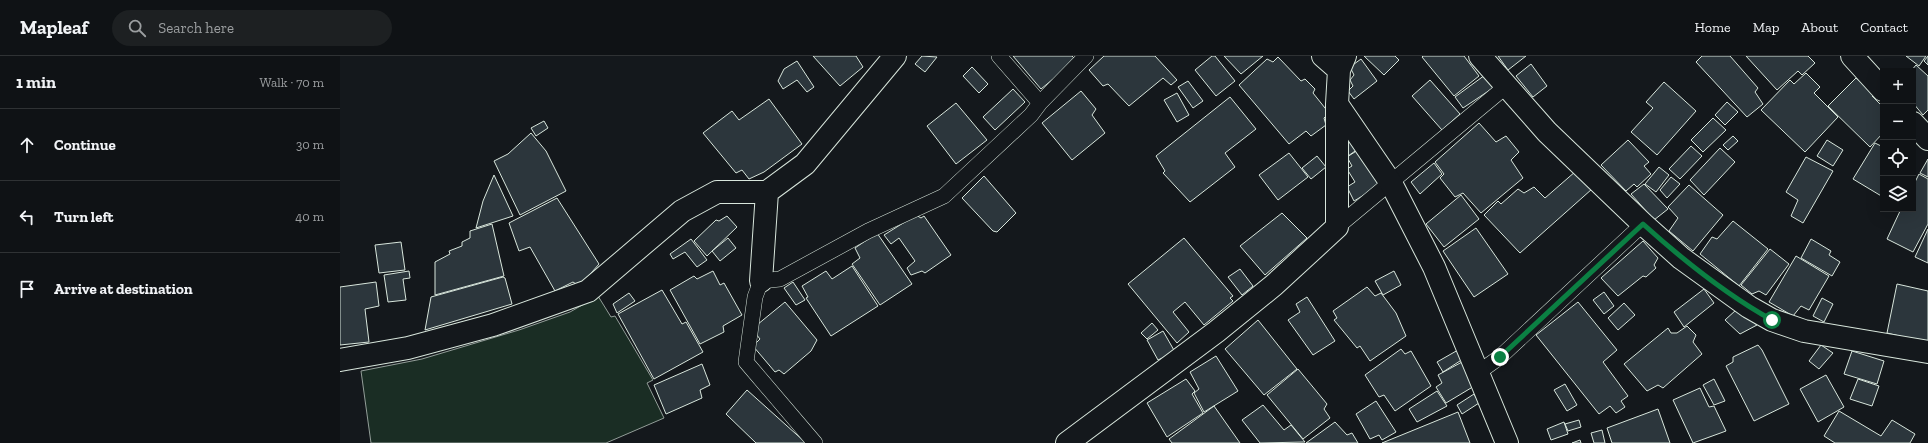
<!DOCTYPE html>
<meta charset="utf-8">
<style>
:root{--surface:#0f1215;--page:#1d2022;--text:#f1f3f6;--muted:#9b9ea0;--line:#2f3234}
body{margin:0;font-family:"Zilla Slab",serif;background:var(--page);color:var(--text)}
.controls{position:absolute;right:12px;top:12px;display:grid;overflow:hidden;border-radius:0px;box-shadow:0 4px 16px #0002}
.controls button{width:36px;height:36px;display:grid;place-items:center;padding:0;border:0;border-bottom:1px solid var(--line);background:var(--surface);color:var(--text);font:20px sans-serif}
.stop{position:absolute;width:12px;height:12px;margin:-9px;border:3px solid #0b8043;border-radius:50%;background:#fff}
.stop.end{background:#0b8043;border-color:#fff;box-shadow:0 1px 4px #0008}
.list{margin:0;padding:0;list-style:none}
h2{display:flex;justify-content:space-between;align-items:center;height:52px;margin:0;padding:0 16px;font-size:17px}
h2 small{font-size:13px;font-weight:400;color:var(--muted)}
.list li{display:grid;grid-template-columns:26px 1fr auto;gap:12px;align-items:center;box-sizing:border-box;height:72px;padding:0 16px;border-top:1px solid var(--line)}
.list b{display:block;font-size:15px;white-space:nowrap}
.list em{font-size:13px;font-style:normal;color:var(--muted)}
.icon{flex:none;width:22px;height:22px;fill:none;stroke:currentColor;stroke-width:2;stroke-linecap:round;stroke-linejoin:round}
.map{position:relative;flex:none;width:1588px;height:387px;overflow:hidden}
header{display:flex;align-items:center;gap:24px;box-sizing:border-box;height:56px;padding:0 20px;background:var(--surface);border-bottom:1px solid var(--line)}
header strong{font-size:19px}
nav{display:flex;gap:22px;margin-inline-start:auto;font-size:14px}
.search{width:280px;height:36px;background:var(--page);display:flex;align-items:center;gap:10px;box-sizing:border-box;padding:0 14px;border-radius:22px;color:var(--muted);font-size:15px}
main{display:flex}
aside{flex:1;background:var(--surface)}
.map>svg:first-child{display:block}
.green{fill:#1a2d24;stroke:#939e99}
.building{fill:#2c363c;stroke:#d8e6dc}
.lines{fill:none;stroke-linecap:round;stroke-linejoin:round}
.lane-casing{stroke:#d8e6dc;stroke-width:16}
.street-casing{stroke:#d8e6dc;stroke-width:24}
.lane{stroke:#14181c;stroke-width:15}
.street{stroke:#14181c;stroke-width:22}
.route{stroke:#0b8043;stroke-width:5}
</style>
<header>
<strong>Mapleaf</strong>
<div class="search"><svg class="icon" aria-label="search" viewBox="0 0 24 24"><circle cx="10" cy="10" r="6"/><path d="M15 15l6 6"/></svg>Search here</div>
<nav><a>Home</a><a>Map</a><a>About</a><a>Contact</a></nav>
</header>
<main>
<aside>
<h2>1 min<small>Walk · 70 m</small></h2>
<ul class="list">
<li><svg class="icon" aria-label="ahead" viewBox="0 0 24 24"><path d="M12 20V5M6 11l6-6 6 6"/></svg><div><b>Continue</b></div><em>30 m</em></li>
<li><svg class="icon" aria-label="left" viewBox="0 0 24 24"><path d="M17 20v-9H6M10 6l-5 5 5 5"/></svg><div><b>Turn left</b></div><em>40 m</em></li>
<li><svg class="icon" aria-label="arrive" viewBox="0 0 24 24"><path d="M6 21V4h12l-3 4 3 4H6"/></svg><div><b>Arrive at destination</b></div></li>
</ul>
</aside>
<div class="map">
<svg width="1588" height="387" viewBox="0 0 1588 387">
<rect width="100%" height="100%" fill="#14181c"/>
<path class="green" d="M258,240l13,21 4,-1 38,64 -6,3 17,35 -58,25h-235l-10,-72 61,-12 97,-29 51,-18z"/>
<path class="building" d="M473,0h43l7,11 -23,19z
M582,0l15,1 -12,15 -10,-8z
M673,0h59l2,2 -10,12 -23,19z
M764,0h51l22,24 -6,5 -8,-7 -34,28 -21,-22 -5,2 -14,-16z
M872,0h3l20,25 -19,15 -21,-26z
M884,0h39l-22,18z
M1024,0h31l4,4 -15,15z
M1083,0h41l15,20 -25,20 -32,-39z
M1158,0h28l-18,14z
M1362,0h28l28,32 -3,4 8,12 -16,13 -51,-55z
M1406,0h62l7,7 -13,12 -4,-4 -21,19z
M1566,0h20l-7,10z
M1588,0v9l-4,-4z
M938,1l23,24 4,-2 10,10 -2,4 16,20 -5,5 2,7 -15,11 -5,-5 -17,13 -50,-59 28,-26 6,3z
M1021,3l16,22 -23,18 -6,-8 5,-5 -3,-6 4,-5 -4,-8z
M457,5l17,26 -7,5 -10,-12 -14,9 -5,-8 6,-12z
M1191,8l16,22 -14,11 -17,-21z
M1576,9l12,11v34l-5,5 -10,-12v-32h-2z
M632,11l16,17 -9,9 -16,-17z
M1466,17l14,14 -6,6 24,24 -33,35 -44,-42 29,-30 4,4z
M1145,19l8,13 -30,20 -8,-11z
M1516,22l20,15 -4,3 11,11v26l-13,14 -42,-41z
M1090,24l30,34 -18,16 -30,-34z
M848,25l15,20 -10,7 -15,-21z
M1324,26l32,29 -39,44 -26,-23 22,-24 -7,-6z
M673,33l12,13 -30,28 -12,-13z
M741,35l15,18 -4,6 13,18 -33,27 -30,-37z
M837,37l12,22 -12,7 -13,-22z
M890,41l26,32 -31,24 10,14 -45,35 -27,-29 2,-2 -9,-15z
M429,43l33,45 -38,28 -15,7 -7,-9 -6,3 -33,-40 29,-22 7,9z
M1387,46l11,10 -13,13 -10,-10z
M616,47l31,37 -31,24 -29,-38z
M1373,62l13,12 -23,22 -12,-12z
M204,65l4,7 -12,8 -5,-8z
M1139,67l17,19 10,-6 13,16 -8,8 12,18 -42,35 -18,-20 -8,4 -15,-19 4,-4 -9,-12z
M191,77l15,18 20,40 -46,24 -26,-54 14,-7z
M1011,80l7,13 -10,7 -2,-16z
M1393,80l5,5 -10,9 -5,-5z
M1288,84l21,22 -5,4 7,8 -14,13 -3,-3 -8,7 -25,-26z
M1487,84l16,10 -10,16 -16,-10z
M1535,87l8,4v50l-30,-18z
M1351,90l11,10 -22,23 -11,-10z
M1380,92l15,14 -31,33 -14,-15z
M1018,94l23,35 -27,16 -7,-14 8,-5 -8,-13 5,-3 -5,-9z
M949,97l19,24 -30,23 -19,-25z
M977,100l9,11 -15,12 -9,-11z
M1466,101l27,14 -30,52 -12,-7 7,-16 -12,-8z
M1588,103v18l-8,-4z
M1094,107l8,11 -22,20 -9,-12z
M1319,111l10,8 -13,17 -11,-8z
M1236,115l16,18 -72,64 -36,-38 14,-14 3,3 17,-15 6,4 10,-6 11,11z
M1579,118l9,5v45l-15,28 -26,-13 14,-30h12v-23z
M154,119l19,41 -37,12 7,-27z
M644,120l32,37 -19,19 -4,-1 -31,-33z
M1331,121l9,7 -13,14 -7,-8z
M1304,128l24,25 -14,11 -23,-26z
M1349,129l34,30 -30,36 -24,-20 9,-13 -10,-11z
M1121,139l18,24 -35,28 -18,-23z
M217,142l42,66 -14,16 -9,4 -3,-2 -18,9 -25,-44 -11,4 -10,-28z
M942,157l25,25 -42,37 -25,-29z
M576,159l5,3 3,-2 27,39 -26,18 -3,-2 -11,4 -4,-7 8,-7 -16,-23 -8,6 -7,-9z
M387,160l10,11 -30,29 -13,-15 22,-21 3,1z
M1393,165l35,28 -29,37 -39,-32 12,-17 5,2z
M152,168l12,52 -69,19v-33l15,-8 -1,-3 13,-5v-4l8,-4v-7z
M1136,172l32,46 -34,23 -31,-46z
M1588,173v34l-13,-6z
M537,177l35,51 -32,21 -28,-41 8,-6 -5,-10z
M388,182l8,10 -16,13 -8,-10z
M844,182l49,58 -3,2 3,3 -29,24 -19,-23 -12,10 16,20 -12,11 -49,-59z
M351,183l16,21 -10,7 -12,-15 -12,7 -3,-5z
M1471,183l20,12 -2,4 11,7 -8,14 -31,-18z
M1303,185l15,17 -4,7 2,3 -10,9 -3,-1 -25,20 -17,-18z
M61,186l4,28 -26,3 -4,-28z
M1430,193l19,15 -23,31 -7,-4 -7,3 -11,-9z
M1456,200l33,20 -20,34 -8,-4 -8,10 -24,-14z
M512,210l26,40 -47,30 -25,-38 2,-1 -6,-11 24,-15 6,8z
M900,213l13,17 -11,9 -14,-18z
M69,215l1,7 -7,1 3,21 -18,2 -4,-27z
M373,215l7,14 4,-2 18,32 -19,11 1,6 -24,12 -30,-54 24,-14 3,3z
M1054,215l7,14 -18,10 -8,-14z
M163,221l2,1 7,26 -87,26 6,-33z
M36,226l3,24 -14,3 4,33 -29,3v-58z
M453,226l12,18 -9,5 -12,-17z
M1557,228l31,7v52l-41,-10z
M1027,231l8,9 6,-3 15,20 10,23 -36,25 -10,-15 -3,2 -23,-28 3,-2 -4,-7z
M1364,233l10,14 -30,24 -10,-15z
M322,234l20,34 4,-2 17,30 -49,27 -36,-65z
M1264,236l10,14 -10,8 -11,-14z
M289,237l6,8 -18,12 -4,-9z
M967,241l28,44 -22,14 -25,-35 12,-8 -4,-8z
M1482,242l11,6 -9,18 -11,-6z
M445,246l32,38 -6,11 -27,23 -5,-4 -4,2 -22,-26 7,-7 -8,-10z
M1238,246l39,48 -14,12 25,34 -7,5 4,6 -9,6 -6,-7 -11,8 -63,-79z
M1284,247l11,12 -17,15 -10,-12z
M1396,254l21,15 -17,9 -15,-14z
M918,264l39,49 -33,26 -39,-46z
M812,267l6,7 -11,9 -6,-6z
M1347,270l9,9 -3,7 9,12 -39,34 -5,-3 -11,6 -23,-27 44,-36 3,5h6z
M823,275l12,21 -17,8 -11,-20z
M1418,289l4,5 27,54 -35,17 -28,-55 7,-4v-5z
M1481,289l12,8 -14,16 -10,-8z
M1061,293l4,5 6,-3 20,35 -36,25 -11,-16 -5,2 -14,-22z
M1118,294l5,9 -20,13 -6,-10z
M1512,295l32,10 -7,23 -33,-10z
M876,300l22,35 -34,21 -10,-19 5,-4 -9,-17z
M1122,306l14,23 -30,18 -10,-16 6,-4 -4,-8z
M362,308l8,21 -10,5 2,8 -36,16 -12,-29z
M958,313l29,35 -3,5 6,9 -27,21 -36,-44z
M1486,319l18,32 -26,15 -18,-33z
M846,323l9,12 -3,3 11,19 -36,24 -20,-34z
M1374,323l11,22 -11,4 -11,-20z
M1518,323l21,7 -7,20 -22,-7z
M1225,328l12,21 -10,6 -13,-21z
M1360,332l9,19 5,-1 12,25 -33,12 -20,-43z
M407,334l59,53h-50l-30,-29z
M1097,335l10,15 -30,16 -8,-13z
M1134,338l5,9 -17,11 -5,-9z
M1036,345l20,31 -14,8 -3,-5 -9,4 -14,-25z
M923,349l21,25 7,-5 14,17 -45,1 -18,-23z
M874,350l26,37h-68l-3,-4z
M1318,353l12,34h-58l-5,-15z
M1499,355l42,25 11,-16 23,14 -5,9h-75l-11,-7z
M1118,356l12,31h-88z
M1239,364l2,7 -13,4 -3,-7z
M995,366l12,13 5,-2 6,10h-52z
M1224,366l4,12 -17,6 -4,-11z
M1262,374l3,13h-11l-3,-10z
M1240,384l1,3h-9z"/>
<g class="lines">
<g class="lane-casing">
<path id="lane" d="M659,0l41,47
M997,171l161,-134 7,-8
M1139,316l21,-15 143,-133
M475,387l-69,-81 9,-65 6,-16 19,-2 88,-48 76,-35 87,-81 9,-12 46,-47"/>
</g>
<g class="street-casing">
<path id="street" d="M983,0l16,14
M1140,0l67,76 96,92 38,34 68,49 23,13 32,11 124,21
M1512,0l31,34
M997,48l54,79 43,84 73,176
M1573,67l15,16
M421,225l6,-89
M0,304l68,-12 85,-23 95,-34 94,-80 35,-19h50l38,-28 90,-108
M727,387l149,-111 58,-47 63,-58v-123l2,-34 6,-14"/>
</g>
<use href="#lane" class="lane"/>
<use href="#street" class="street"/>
</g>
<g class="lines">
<path class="route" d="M1160,301l143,-133c40,36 82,70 129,96"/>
</g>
</svg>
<div class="controls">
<button>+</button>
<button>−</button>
<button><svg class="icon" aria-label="locate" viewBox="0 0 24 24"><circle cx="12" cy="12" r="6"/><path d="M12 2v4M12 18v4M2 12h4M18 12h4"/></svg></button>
<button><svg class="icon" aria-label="layers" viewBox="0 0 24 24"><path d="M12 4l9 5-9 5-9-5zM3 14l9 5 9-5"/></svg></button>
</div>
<div class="stop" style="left:1432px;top:264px"></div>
<div class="stop end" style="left:1160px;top:301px"></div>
</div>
</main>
